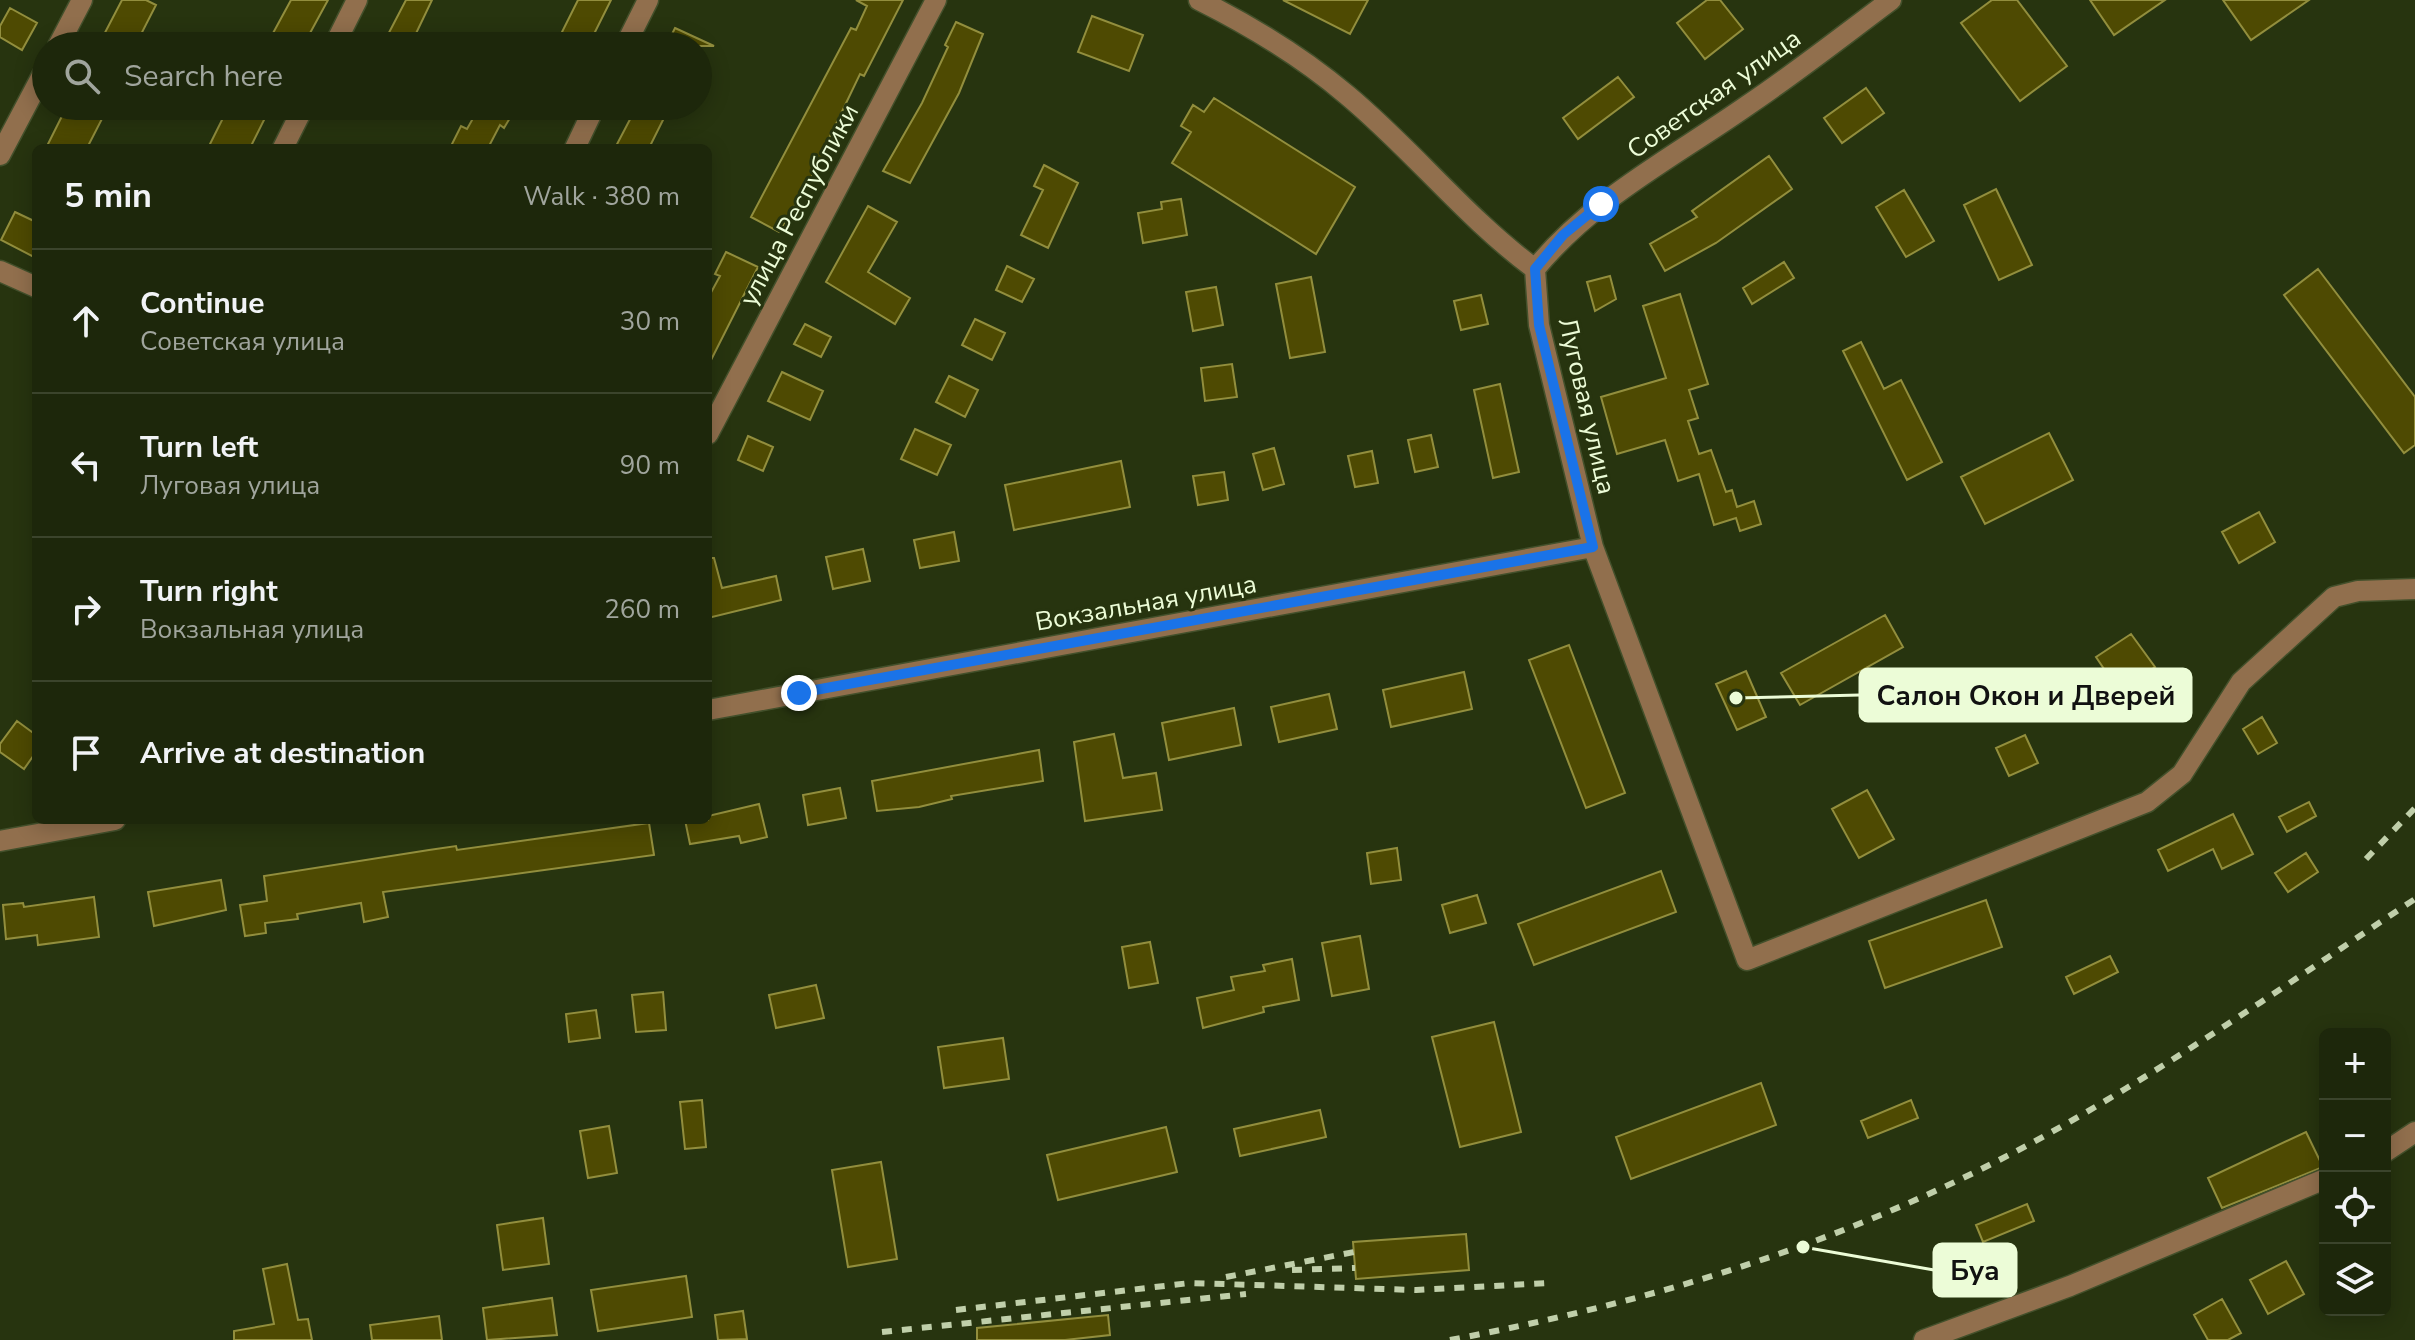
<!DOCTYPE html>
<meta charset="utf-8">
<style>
:root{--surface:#1d270b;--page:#252f14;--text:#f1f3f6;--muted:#a0a59d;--line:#3b442c}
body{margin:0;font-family:"Nunito Sans",sans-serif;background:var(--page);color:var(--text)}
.controls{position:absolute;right:24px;bottom:24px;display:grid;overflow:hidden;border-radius:12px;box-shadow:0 4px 20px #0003}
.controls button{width:72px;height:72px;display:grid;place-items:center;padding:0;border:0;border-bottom:2px solid var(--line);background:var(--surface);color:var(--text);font:40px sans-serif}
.stop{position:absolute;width:24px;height:24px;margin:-18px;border:6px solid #1a73e8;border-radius:50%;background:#fff}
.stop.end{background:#1a73e8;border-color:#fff;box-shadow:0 2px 8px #0008}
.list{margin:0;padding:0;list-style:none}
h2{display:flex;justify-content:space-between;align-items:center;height:104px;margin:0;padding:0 32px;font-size:34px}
h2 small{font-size:26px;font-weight:400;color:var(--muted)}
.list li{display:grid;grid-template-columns:52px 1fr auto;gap:24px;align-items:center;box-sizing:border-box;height:144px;padding:0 32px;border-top:2px solid var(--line)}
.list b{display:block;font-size:30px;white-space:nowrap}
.list p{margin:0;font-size:26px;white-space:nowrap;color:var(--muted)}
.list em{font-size:26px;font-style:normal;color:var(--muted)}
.icon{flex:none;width:44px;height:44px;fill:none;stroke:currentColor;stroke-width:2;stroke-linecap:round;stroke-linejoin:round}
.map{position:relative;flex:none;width:2415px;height:1340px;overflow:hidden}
.search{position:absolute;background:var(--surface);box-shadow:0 4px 20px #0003;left:32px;top:32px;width:680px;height:88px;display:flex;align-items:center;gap:20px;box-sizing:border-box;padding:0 28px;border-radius:44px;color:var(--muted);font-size:30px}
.panel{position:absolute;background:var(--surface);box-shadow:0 4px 20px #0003;left:32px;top:144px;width:680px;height:680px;border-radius:12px}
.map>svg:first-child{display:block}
.building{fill:#4e4a02;stroke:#928e3d;stroke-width:2}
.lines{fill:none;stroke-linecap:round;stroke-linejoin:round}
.minor-casing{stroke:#43502b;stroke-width:23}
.minor{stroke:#916f4d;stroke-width:20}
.rail{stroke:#c0cfaa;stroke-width:6;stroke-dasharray:10 10;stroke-linecap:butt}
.route{stroke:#1a73e8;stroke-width:10}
.labels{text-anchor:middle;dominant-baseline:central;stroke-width:6;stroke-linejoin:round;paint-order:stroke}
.street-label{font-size:26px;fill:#ecfcd7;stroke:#27340f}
.leader{fill:none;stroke:#ecfcd7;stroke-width:3}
.callout-dot{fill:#ecfcd7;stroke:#27340f;stroke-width:3}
.callout{fill:#ecfcd7;stroke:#ecfcd7;stroke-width:3}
.callout-label{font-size:28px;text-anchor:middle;font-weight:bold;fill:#111}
</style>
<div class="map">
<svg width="2415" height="1340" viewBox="0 0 2415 1340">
<rect width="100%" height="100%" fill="#27340f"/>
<path class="building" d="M122,0h24l10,5 -21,41h-37z
M291,0h37l-25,46h-37z
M406,0h26l-22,46h-28z
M578,0h33l-23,46h-33z
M856,0h47l-39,76 -4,-2 -36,75 3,2 -48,81 -28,-15 100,-189 5,2 11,-24z
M1283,0h85l-18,34z
M1707,0h13l23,29 -38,30 -28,-36z
M1992,0h25l50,66 -47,35 -59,-78z
M2090,0h75l-51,35z
M2223,0h86l-58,40z
M10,8l27,15 -15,27 -22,-13v-11z
M1092,16l51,19 -14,36 -51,-19z
M956,22l27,12 -24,59 -49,90 -27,-12 39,-68 26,-56 -3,-2z
M675,28l39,18h-48z
M1618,77l16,20 -56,42 -15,-21z
M1866,88l18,25 -42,30 -18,-25z
M1214,98l141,89 -39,67 -144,-91 19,-31 -10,-6 12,-21 11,7z
M67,106h28l11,5 -19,37h-41z
M229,106h12l24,12 -15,30h-42z
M480,106h37l-13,22 -4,-3 -12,23h-38l11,-22 6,3z
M637,106h33l-21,42h-34z
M1769,156l23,33 -76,54 -51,28 -15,-27 47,-27 -5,-6z
M1044,165l34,18 -30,65 -27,-13 22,-45 -9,-4z
M1996,189l36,76 -33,15 -35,-75z
M1904,190l30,51 -28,16 -30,-50z
M1181,199l6,36 -44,8 -5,-30 24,-4 -1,-7z
M868,206l29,16 -29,50 42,26 -15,26 -69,-42z
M15,212l21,10v36l-35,-18z
M726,252l32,15 -50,99v-68l12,-22 -5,-2z
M1784,262l10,16 -42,26 -9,-16z
M1007,266l27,13 -12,23 -26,-12z
M2318,269l97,128v48l-11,8 -120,-158z
M1610,276l6,23 -21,12 -8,-29z
M1311,277l14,75 -35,6 -14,-74z
M1216,287l7,38 -30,6 -7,-39z
M1680,294l28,90 -19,6 9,28 -10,3 11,33 12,-4 15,42 6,-2 5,17 17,-6 7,23 -21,7 -4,-13 -22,7 -15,-51 -21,7 -13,-41 -48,14 -16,-57 65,-19 -23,-72z
M1481,295l7,29 -27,6 -7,-29z
M975,319l30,14 -13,27 -30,-15z
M805,324l26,13 -10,20 -27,-13z
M1861,342l23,47 17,-9 41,82 -35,18 -64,-129z
M1232,364l5,33 -32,4 -4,-33z
M782,372l41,19 -13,29 -42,-19z
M949,376l29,14 -13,27 -29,-15z
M1500,384l19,88 -26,6 -19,-88z
M915,429l36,16 -14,30 -36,-16z
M2049,433l24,47 -88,44 -24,-47z
M1431,435l7,32 -23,5 -7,-32z
M748,436l25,11 -10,24 -25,-11z
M1274,448l10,36 -21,6 -10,-36z
M1372,451l6,32 -23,4 -7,-31z
M1121,461l9,46 -116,23 -9,-45z
M1224,472l4,28 -30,5 -5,-29z
M2259,512l16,30 -36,21 -17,-31z
M954,532l5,29 -39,7 -6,-28z
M863,549l7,32 -37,8 -7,-32z
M708,558h6l8,30 54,-12 5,24 -73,18z
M1885,615l18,32 -103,58 -19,-32z
M2131,634l24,33 -36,24 -23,-34z
M1569,645l56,148 -39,15 -57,-148z
M1746,671l20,46 -29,13 -21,-46z
M1464,672l8,37 -81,18 -8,-37z
M1329,694l8,35 -58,13 -8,-35z
M1234,708l7,37 -72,15 -7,-37z
M2262,717l15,26 -19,11 -15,-25z
M17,721l19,14v17l-12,17 -24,-17v-8z
M1114,734l9,44 33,-5 6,37 -77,11 -11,-79z
M2025,735l13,28 -29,13 -13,-28z
M1039,750l4,31 -92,15 1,3 -33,8 -42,4 -5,-30z
M840,788l6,30 -38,7 -5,-30z
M1867,790l27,49 -35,19 -27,-49z
M2309,802l7,14 -29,16 -8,-15z
M759,804l8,33 -26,6 -2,-7 -49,8 -5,-24h23v-4z
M2233,814l20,40 -31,15 -9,-20 -45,22 -10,-21z
M649,823l5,32 -271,37 5,25 -24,5 -3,-19 -64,11 1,5 -33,4 1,10 -21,3 -5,-31 27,-4 -3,-25 165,-26 27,-4 1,4z
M1397,848l4,32 -30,4 -4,-31z
M2306,853l12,19 -30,20 -13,-19z
M1661,871l15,41 -142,53 -16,-41z
M221,880l5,30 -72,16 -6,-34z
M1477,895l9,28 -36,10 -8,-28z
M94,897l5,40 -61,8 -1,-10 -31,4 -3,-34 20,-2 1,4z
M1986,900l16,47 -117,41 -16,-47z
M1360,936l9,53 -37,7 -10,-53z
M1150,942l8,41 -29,5 -7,-41z
M2110,956l8,16 -44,22 -8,-17z
M1292,959l7,41 -36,7 1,5 -61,16 -6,-30 37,-8 -3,-13 34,-6 -2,-6z
M816,985l8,33 -48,10 -7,-33z
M663,992l3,38 -30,2 -4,-37z
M596,1010l4,28 -31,4 -3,-28z
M1494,1022l27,110 -61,15 -28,-110z
M1003,1038l6,41 -65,9 -6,-41z
M1761,1083l15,42 -145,54 -15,-42z
M702,1100l4,47 -21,2 -5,-47z
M1911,1100l7,18 -50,20 -7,-17z
M1320,1110l6,27 -86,19 -6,-27z
M609,1126l8,47 -29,5 -8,-47z
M1166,1127l11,45 -119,28 -11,-45z
M2306,1132l17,35 -101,41 -14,-30z
M881,1162l16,97 -49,8 -16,-97z
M2027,1204l7,17 -51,21 -7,-17z
M543,1218l6,46 -46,6 -6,-45z
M1466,1234l3,36 -113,9 -3,-37z
M2286,1261l18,33 -36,20 -18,-34z
M287,1264l11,56 10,-1 4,21h-78v-9l40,-7 -11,-55z
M686,1276l6,41 -94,14 -7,-41z
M552,1298l5,37 -70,5 -4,-32z
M2222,1299l19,34 -13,7h-20l-14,-25z
M743,1311l4,28 -29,1 -3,-25z
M1108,1315l2,20 -45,5h-88v-12z
M439,1316l3,24h-70l-2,-15z"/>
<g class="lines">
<g class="minor-casing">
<path id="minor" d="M1199,0c54,27 102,56 148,95 66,55 119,123 188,174l4,56 54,222 154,413 400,-158 35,-28 59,-92 93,-85 24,-6 57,-2
M58,46l24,-46
M334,46l23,-46
M625,46l23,-46
M283,148l21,-42
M575,148l20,-42
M0,155l46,-87
M1535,269c58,-71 139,-112 213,-164 49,-33 96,-70 143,-105
M0,271l36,16
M708,434l228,-434
M708,710l885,-163
M0,841l115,-21
M2385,1152l30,-20
M1924,1340l146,-54 255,-107"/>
</g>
<use href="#minor" class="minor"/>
<path class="rail" d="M2366,859l49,-51
M1292,1270l63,-2
M1226,1277l128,-25
M956,1310l234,-27 226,7 134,-7
M882,1332l364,-38
M1450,1340c217,-41 421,-105 614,-215 121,-69 235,-149 351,-226"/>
</g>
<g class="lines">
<path class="route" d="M799,693l794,-146 -54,-222 -4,-56 28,-34 38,-31"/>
</g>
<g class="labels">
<g class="street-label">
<text transform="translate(1714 94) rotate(-35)">Советская улица</text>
<text transform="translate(799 205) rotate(-62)">улица Республики</text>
<text transform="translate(1587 406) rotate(77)">Луговая улица</text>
<text transform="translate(1146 603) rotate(-10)">Вокзальная улица</text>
</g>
</g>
<path class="leader" d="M1736 698L1860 695M1803 1247L1934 1270"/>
<g class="callout-dot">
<circle cx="1736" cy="698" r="8"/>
<circle cx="1803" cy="1247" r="8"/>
</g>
<g class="callout">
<rect x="1860" y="669" width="331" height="52" rx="8"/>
<rect x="1934" y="1244" width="82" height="52" rx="8"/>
</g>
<g class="callout-label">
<text x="2026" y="705">Салон Окон и Дверей</text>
<text x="1975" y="1280">Буа</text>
</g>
</svg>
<div class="controls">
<button>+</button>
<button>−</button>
<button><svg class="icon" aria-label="locate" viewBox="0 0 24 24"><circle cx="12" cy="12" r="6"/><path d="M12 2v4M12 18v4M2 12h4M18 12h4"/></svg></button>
<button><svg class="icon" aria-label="layers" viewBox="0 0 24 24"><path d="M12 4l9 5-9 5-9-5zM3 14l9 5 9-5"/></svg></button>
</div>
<div class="stop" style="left:1601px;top:204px"></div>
<div class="stop end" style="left:799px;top:693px"></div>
<div class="search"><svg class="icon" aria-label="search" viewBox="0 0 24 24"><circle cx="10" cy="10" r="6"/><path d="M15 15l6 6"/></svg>Search here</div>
<section class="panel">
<h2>5 min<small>Walk · 380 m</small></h2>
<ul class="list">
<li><svg class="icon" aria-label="ahead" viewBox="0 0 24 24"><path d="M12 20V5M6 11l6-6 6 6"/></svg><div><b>Continue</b><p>Советская улица</p></div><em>30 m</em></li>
<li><svg class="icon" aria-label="left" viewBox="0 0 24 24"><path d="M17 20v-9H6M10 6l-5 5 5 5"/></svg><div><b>Turn left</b><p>Луговая улица</p></div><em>90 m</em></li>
<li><svg class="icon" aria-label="right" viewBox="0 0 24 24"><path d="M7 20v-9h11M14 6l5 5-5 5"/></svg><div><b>Turn right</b><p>Вокзальная улица</p></div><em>260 m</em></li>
<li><svg class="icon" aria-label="arrive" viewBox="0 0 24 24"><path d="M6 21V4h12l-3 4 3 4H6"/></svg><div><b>Arrive at destination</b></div></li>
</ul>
</section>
</div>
